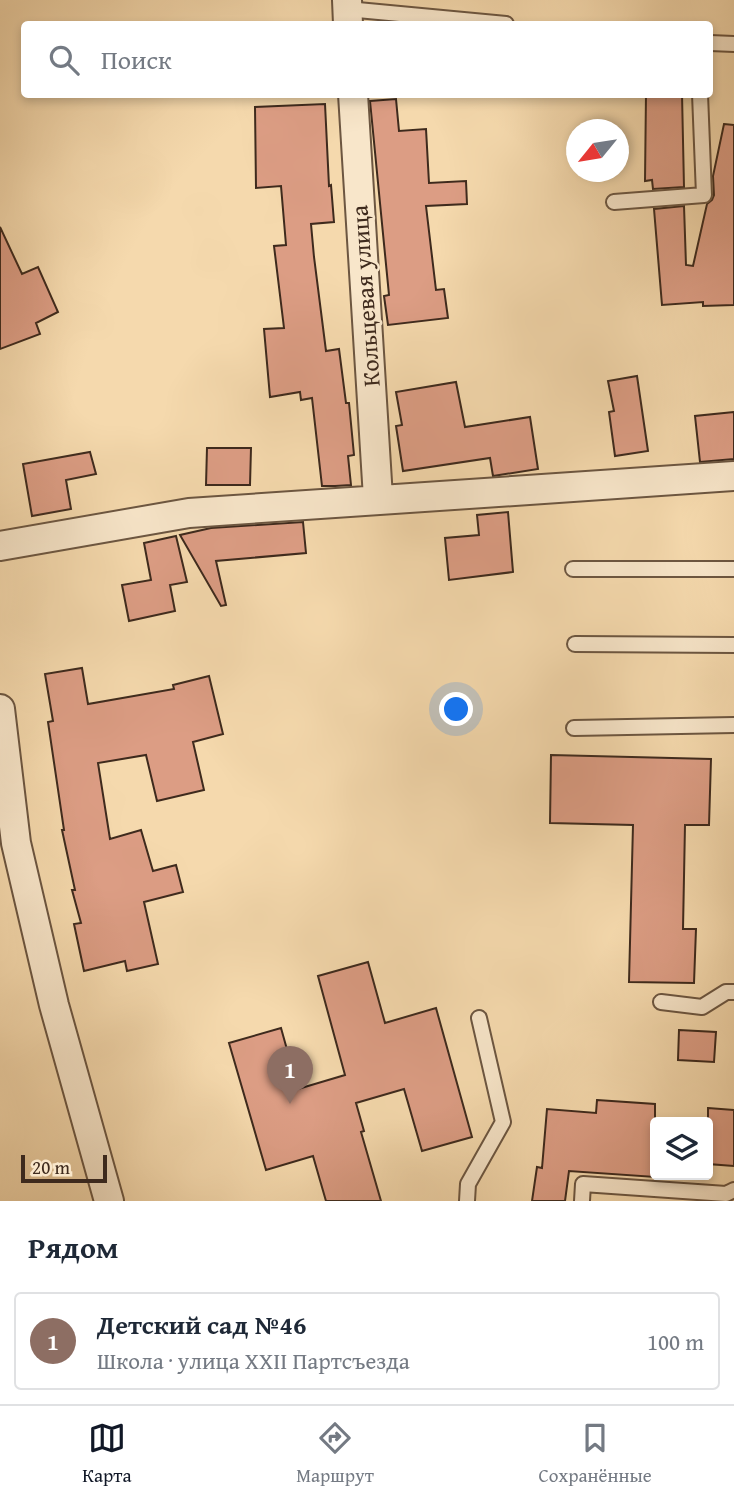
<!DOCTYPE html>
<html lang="ru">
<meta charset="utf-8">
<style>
:root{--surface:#fff;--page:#f2f2f3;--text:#1f2937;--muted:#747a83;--line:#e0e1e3;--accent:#111827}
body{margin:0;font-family:"Gentium Book Plus",serif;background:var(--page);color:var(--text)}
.controls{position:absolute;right:21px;bottom:21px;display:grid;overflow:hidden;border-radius:7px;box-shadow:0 4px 10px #0003}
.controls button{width:63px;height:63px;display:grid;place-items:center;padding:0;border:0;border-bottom:2px solid var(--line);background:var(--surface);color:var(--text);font:35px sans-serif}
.compass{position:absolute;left:566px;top:119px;width:63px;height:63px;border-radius:50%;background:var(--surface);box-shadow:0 4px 10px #0003;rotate:240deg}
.scale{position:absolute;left:21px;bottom:18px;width:86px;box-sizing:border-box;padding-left:7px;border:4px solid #3e2a1d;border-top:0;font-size:19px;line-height:24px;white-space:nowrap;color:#3e2a1d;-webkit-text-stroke:5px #f8e6ca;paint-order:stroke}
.you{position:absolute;left:457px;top:710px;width:24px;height:24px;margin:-18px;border:5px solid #fff;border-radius:50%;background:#1a73e8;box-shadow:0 0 0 10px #1a73e833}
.badge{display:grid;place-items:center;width:46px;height:46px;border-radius:50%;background:var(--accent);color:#fff;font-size:23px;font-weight:700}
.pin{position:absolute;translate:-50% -58px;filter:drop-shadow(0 2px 4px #0008)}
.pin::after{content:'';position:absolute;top:37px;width:24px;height:21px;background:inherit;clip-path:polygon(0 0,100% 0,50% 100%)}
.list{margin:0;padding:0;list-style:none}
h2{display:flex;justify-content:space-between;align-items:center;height:91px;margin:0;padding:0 28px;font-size:30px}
h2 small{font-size:23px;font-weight:400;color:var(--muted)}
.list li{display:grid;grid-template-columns:46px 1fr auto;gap:21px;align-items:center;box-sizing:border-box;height:98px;margin:0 14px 14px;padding:0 14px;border:2px solid var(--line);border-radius:7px}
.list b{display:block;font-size:26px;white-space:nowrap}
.list p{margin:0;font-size:23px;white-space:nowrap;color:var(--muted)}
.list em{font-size:23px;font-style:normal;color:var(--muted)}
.icon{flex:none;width:38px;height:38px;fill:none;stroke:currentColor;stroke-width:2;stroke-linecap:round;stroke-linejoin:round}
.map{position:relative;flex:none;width:734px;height:1201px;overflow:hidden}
.search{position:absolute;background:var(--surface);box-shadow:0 4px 10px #0003;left:21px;right:21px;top:21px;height:77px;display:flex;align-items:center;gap:18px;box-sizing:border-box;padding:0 24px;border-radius:7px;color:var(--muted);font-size:26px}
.sheet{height:203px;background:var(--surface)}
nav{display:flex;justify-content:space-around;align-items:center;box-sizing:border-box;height:98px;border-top:2px solid var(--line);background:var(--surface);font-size:19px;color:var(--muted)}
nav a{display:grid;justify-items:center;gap:4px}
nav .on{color:var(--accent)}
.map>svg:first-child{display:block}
.building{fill:#dc9d84;stroke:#3e2a1d;stroke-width:2}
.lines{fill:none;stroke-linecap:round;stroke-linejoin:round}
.lane-casing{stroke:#6c5641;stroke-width:18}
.street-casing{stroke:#6c5641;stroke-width:32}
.lane{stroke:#f8e6ca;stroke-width:14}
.street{stroke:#f8e6ca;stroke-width:28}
.labels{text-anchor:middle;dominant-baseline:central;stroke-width:5;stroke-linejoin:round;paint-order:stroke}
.street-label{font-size:24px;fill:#3e2a1d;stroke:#f8e6ca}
</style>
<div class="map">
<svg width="734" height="1201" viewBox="0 0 734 1201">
<rect width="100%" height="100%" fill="#f5d9ad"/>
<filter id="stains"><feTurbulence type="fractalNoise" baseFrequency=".00286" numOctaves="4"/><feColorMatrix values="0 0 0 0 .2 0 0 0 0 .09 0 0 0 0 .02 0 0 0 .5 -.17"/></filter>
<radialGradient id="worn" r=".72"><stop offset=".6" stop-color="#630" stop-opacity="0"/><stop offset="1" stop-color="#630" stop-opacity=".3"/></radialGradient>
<path class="building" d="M646,94h36l2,93 -31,2 -1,-9 -7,1z
M396,99l3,32 27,-2 3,54 37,-2 1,23 -41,2 10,84 8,-1 4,29 -60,7 -4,-29 5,-1 -19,-194z
M325,104l4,82 2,-1 3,37 -23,2 3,33 12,94 13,-2 7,54h3l5,52 -6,1 3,29 -16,1h-13l-10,-88 -11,2 -1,-8 -30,5 -6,-68 20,-1 -10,-82 12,-1 -5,-59 -25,2 -1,-81z
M724,124l10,1v180l-31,1v-4l-41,3 -8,-96 30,-3 2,59 7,1 14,-62 5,-4 2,-5 -1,-19z
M0,227l22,47 16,-7 20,45 -22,11 4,11 -40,15z
M637,376l11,75 -33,5 -6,-44 5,-1 -6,-30z
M456,382l9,45 65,-10 8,52 -45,7 -3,-18 -87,13 -7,-45 6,-1 -6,-33z
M734,412v47l-34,3 -5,-46z
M207,448h44l-1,37h-44z
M90,452l6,22 -30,6 5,29 -39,7 -9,-52z
M508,512l5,60 -64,8 -4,-42 34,-3 -2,-20z
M303,522l3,31 -90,8 10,44 -5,1 -41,-71 31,-7z
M176,536l11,46 -17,3 5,26 -46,10 -7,-36 29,-5 -7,-37z
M82,668l6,36 86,-15 -1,-4 36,-9 14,58 -30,8 11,48 -47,11 -11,-46 -48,8 12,76 31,-9 12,41 23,-6 7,27 -39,10 14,62 -31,7 -2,-10 -41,10 -10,-47 7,-1 -9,-33h3l-13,-60h2l-16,-108 5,-1 -8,-47z
M551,755l160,4 -2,66h-24l-2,104h13l-2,54 -65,-1 4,-157 -83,-2z
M368,962l17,61 51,-15 36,129 -50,14 -18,-62 -48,14 8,28 -3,1 20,69h-55l-13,-45 -47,14 -37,-127 52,-15 17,61 47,-14 -27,-99z
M679,1030l37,2 -2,30 -36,-2z
M597,1100l58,4v73l-86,-6 -4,30h-33l5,-34 5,1 5,-59 49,4z
M708,1108l26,2v56l-26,-2z"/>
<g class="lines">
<g class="lane-casing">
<path id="lane" d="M347,9l159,15
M710,43l24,1
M614,202l90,-7 -4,-101
M573,569h161
M575,644l159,1
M574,728l160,-3
M661,1002l41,5 24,-15h8
M467,1201l1,-17 35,-62 -24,-104
M582,1201l1,-17 143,10 8,-4"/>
</g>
<g class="street-casing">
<path id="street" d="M347,0l1,24
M353,94l25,404
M0,546l189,-33 545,-37
M0,709l16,134 38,162 55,196"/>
</g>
<use href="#lane" class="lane"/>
<use href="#street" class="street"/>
</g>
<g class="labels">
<g class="street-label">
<text transform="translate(365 296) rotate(-94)">Кольцевая улица</text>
</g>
</g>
<rect width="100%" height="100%" filter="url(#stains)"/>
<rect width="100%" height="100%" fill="url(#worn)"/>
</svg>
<div class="controls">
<button><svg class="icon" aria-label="layers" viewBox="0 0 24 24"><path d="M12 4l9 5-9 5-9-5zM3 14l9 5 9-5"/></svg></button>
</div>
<svg class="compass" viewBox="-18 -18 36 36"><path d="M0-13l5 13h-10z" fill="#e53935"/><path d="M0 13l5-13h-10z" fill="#747a83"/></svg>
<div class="scale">20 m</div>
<div class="you"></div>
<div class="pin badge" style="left:290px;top:1104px;background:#8d6e63">1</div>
<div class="search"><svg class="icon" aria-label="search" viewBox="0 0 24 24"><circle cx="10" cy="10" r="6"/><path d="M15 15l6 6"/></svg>Поиск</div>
</div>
<section class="sheet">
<h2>Рядом<small></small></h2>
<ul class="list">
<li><span class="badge" style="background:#8d6e63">1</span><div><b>Детский сад №46</b><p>Школа · улица XXII Партсъезда</p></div><em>100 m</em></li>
</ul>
</section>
<nav>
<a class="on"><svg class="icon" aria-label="map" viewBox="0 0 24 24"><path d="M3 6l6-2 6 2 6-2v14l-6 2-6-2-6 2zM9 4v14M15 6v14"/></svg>Карта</a>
<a><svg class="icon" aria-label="directions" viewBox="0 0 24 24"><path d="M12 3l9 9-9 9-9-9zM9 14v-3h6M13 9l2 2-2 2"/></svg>Маршрут</a>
<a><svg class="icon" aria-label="saved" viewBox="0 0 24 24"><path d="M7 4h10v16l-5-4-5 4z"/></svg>Сохранённые</a>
</nav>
